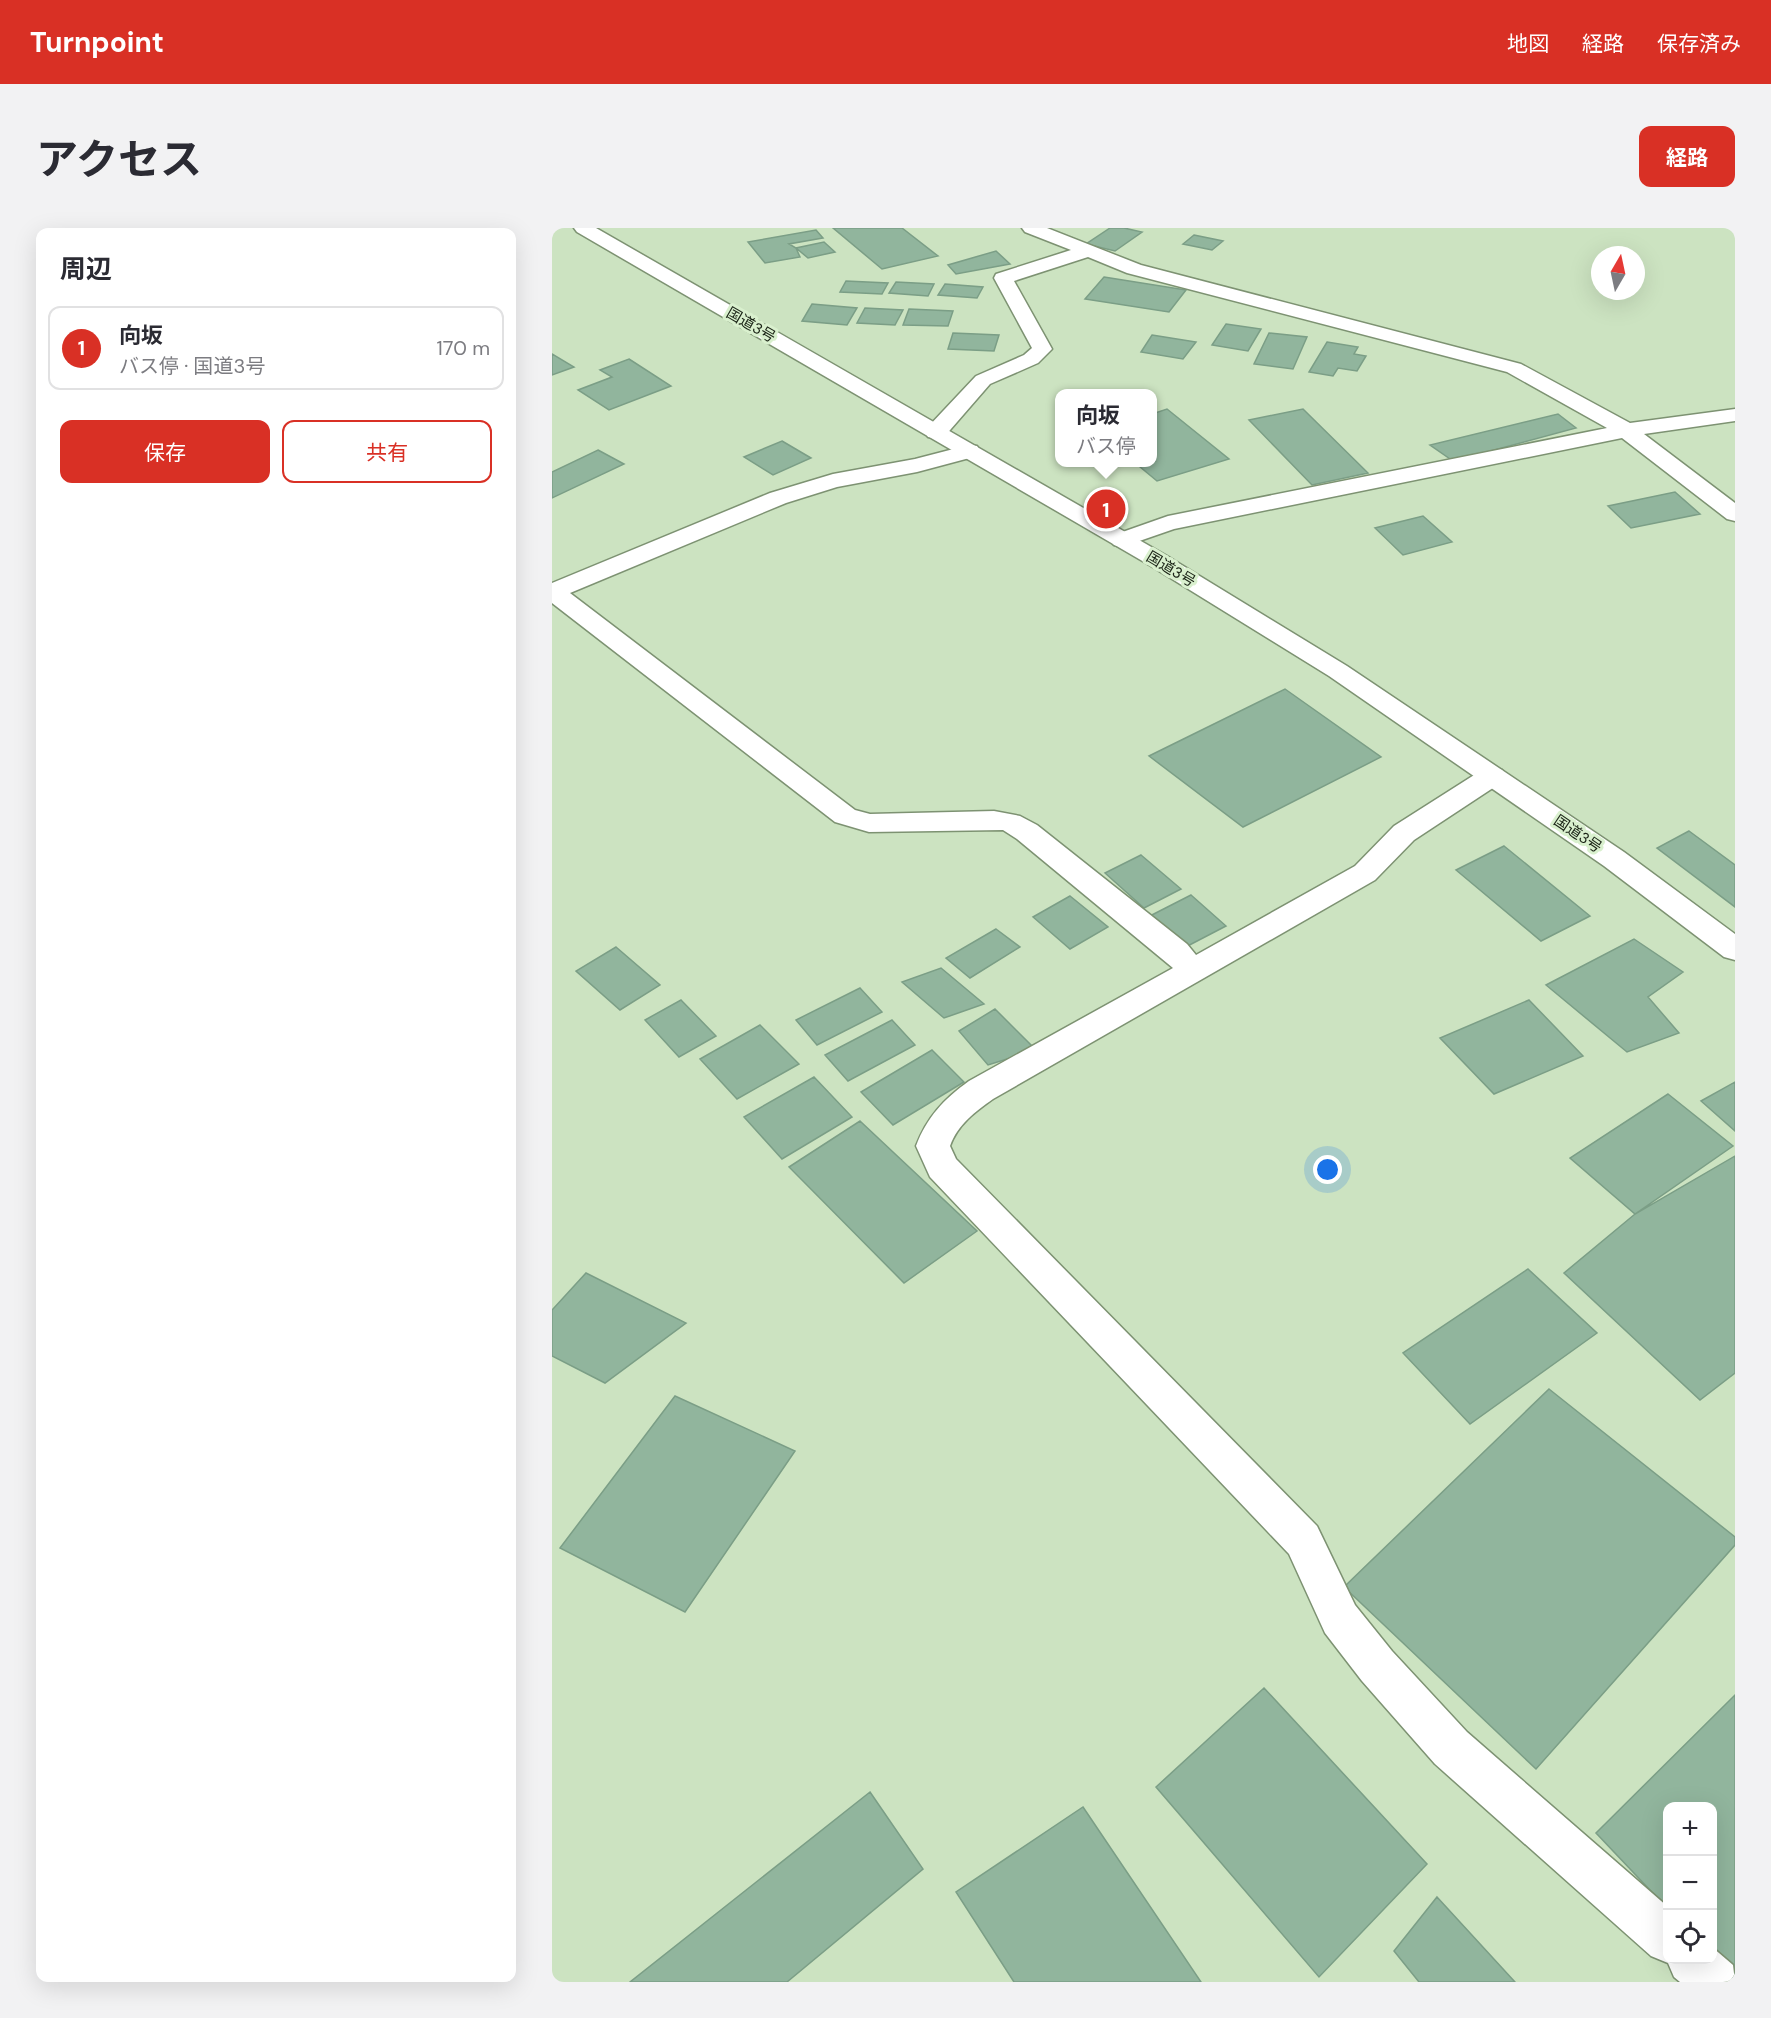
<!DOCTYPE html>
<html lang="ja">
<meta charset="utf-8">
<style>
:root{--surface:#fff;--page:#f2f2f3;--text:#2b2b33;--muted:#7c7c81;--line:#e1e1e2;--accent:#d93025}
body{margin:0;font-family:"DM Sans","Noto Sans JP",sans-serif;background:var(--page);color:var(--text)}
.controls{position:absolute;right:18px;bottom:18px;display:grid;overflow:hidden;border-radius:12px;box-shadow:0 6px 24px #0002}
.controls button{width:54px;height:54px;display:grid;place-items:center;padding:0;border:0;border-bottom:2px solid var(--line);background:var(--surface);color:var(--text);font:30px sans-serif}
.compass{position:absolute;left:1039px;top:18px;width:54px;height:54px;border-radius:50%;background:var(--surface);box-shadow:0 6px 24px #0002;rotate:9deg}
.you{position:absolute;left:776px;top:942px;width:21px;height:21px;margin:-15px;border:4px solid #fff;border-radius:50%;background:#1a73e8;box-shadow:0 0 0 9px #1a73e833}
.badge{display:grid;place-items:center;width:39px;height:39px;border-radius:50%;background:var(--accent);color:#fff;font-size:20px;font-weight:700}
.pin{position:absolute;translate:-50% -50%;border:3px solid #fff;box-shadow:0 2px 6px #0006}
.popup{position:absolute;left:503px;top:161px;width:102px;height:78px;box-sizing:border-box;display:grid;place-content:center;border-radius:12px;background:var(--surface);filter:drop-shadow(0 2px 4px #0005);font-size:20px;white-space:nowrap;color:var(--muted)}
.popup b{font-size:22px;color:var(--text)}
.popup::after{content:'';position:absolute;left:50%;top:100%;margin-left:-12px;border:12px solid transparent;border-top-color:var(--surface)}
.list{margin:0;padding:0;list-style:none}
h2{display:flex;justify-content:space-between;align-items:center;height:78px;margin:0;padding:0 24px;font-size:26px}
h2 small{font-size:20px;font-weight:400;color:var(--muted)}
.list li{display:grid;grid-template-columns:39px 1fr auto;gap:18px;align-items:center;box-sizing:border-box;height:84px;margin:0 12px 12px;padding:0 12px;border:2px solid var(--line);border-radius:12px}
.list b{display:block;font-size:22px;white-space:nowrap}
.list p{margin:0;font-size:20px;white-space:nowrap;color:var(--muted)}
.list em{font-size:20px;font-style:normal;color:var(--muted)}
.actions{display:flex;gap:12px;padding:18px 24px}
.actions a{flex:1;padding:14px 0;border:2px solid var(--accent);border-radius:12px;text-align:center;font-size:21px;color:var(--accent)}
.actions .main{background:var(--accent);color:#fff}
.icon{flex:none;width:33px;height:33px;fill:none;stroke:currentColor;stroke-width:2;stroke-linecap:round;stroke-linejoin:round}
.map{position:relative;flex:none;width:1183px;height:1754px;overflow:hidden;border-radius:12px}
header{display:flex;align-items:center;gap:36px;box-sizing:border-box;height:84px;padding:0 30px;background:var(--accent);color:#fff}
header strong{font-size:28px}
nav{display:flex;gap:33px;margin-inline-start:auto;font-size:21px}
.intro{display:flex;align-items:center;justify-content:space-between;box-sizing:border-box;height:144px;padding:0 36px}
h1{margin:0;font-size:42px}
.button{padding:15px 27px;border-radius:12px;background:var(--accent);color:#fff;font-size:21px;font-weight:700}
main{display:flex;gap:36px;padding:0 36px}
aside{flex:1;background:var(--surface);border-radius:12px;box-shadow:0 6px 24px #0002}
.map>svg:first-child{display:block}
.building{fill:#91b59d;stroke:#7b9e86;stroke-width:1.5}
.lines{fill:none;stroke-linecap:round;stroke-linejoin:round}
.minor-casing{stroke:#7d9272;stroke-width:3}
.highway-casing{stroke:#7d9272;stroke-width:3}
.minor{fill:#fff;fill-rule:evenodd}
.highway{fill:#fff;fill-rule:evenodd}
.labels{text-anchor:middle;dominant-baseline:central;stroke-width:6;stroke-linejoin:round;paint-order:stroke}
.far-street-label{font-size:15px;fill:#192215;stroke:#d9f0ce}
</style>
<header>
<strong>Turnpoint</strong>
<nav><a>地図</a><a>経路</a><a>保存済み</a></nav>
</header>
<div class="intro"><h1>アクセス</h1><a class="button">経路</a></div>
<main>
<aside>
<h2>周辺<small></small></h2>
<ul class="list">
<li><span class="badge">1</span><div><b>向坂</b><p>バス停 · 国道3号</p></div><em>170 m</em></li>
</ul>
<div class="actions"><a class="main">保存</a><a>共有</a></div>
</aside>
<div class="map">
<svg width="1183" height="1754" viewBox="0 0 1183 1754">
<rect width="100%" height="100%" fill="#cce3c1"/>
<path class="building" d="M281,0h69l36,28 -56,13z
M558,0h14l18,4 -27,19 -29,-7z
M264,2l7,8 -34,6 7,4 4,9 -35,6 -17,-21z
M642,7l29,6 -11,9 -29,-6z
M272,14l11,10 -27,6 -12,-10z
M444,23l14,13 -54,10 -8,-9z
M552,49l82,13 -17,22 -84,-13z
M294,53l42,2 -6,11 -42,-2z
M344,54l38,2 -6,12 -39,-3z
M393,56l38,3 -6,11 -39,-3z
M260,76l45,4 -10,17 -45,-4z
M313,80l38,2 -8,15 -38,-2z
M357,81l44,2 -5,15 -45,-1z
M674,96l35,5 -13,22 -36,-6z
M401,105l46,2 -5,16 -46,-2z
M717,105l38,4 -14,32 -39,-5z
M600,107l44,7 -13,17 -42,-7z
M775,114l31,5 -4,7 12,2 -9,15 -19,-3 -5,8 -24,-4z
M0,126l22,13 -22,8z
M77,131l42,27 -62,24 -31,-20 34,-13 -12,-7z
M615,181l62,50 -72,22 -18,-15 16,-5 -3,-2v-45z
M751,181l65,64 -56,12 -63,-65z
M1006,186l18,14 -123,33 -23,-16z
M230,213l29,17 -38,17 -29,-18z
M46,222l26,14 -72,34v-26z
M1123,264l25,22 -69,14 -23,-22z
M871,288l29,26 -49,13 -28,-27z
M733,461l96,68 -138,70 -94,-71z
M1137,603l46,34v42l-78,-59z
M952,618l86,70 -49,25 -85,-71z
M589,627l40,34 -37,19 -39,-35z
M639,667l35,31 -50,26 -34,-32z
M518,668l38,31 -38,22 -37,-32z
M444,701l24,18 -50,31 -24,-20z
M1082,711l49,33 -35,25 31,36 -52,19 -81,-67z
M64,719l44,38 -40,25 -44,-39z
M389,740l43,36 -40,14 -42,-36z
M308,760l22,24 -65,33 -21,-25z
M129,772l35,36 -37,21 -34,-37z
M977,772l54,56 -89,38 -54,-56z
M443,781l41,41 -48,15 -29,-34z
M340,792l23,25 -67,36 -23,-26z
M208,797l39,39 -62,35 -37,-40z
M380,822l32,32 -71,43 -32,-33z
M262,849l38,40 -70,42 -38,-42z
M1183,854v49l-34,-30z
M1116,866l65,52 -98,68 -65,-56z
M308,893l117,110 -73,52 -115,-116z
M1183,928v217l-35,27 -136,-127 71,-59z
M976,1041l69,64 -127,91 -67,-71z
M34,1045l100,50 -81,60 -53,-27v-46z
M997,1161l186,148v8l-199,224 -192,-182z
M123,1168l120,55 -110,161 -125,-64z
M712,1460l163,176 -108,113 -163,-190z
M1183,1467v286l-23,-24v-151h-44v103l-72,-76z
M318,1564l53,77 -136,113h-157z
M531,1579l118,175h-187l-58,-90z
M885,1669l78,85h-96l-25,-31z"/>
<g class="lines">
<g class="minor-casing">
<path id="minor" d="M470,0h25l94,37 380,99 109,59 105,-14v12l-91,13 91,69v18l-8,-2 -105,-81 -448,91 -52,18 -8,-2 -4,-5 4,-5 54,-19 439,-88 -100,-56 -380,-99 -39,-16 -74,24 38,68 -14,14 -48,21 -46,53 -8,1 -8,-1 -3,-5 3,-5 48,-51 48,-21 8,-7 -38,-70 2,-4 75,-24 -46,-18z
M417,217l8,1 3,5 -3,5 -60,16 -80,15 -51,16 -216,90 285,217 15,4 124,-3 26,5 17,9 150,119 9,11 159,-89 39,-40 88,-56 10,-3 10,3 4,6 -4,6 -88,58 -39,40 -382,219c-18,13 -35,25 -43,47l6,13 361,367 38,79 37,46 75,81 201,175v53h44v-13l21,18 2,17h-55l-6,-5 -6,-14 -17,-7 -216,-192 -73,-83 -37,-48 -36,-79 -359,-377 -14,-31c11,-29 28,-47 53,-65l204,-113 -156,-129 -14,-9 -134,2 -34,-10 -283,-219v-20l218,-90 63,-19 82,-15z"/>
</g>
<g class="highway-casing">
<path id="highway" d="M22,0h22l571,328 180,110 277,186 111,82v26l-11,-3 -120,-91 -275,-190 -178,-110 -574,-334z"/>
</g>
<use href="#minor" class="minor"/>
<use href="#highway" class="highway"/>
</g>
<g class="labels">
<g class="far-street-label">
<text transform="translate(199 97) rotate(30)">国道3号</text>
<text transform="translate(619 341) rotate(31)">国道3号</text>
<text transform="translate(1026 606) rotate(34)">国道3号</text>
</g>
</g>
</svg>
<div class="controls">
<button>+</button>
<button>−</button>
<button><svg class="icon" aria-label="locate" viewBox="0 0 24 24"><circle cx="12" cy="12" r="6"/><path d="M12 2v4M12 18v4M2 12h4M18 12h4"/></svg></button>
</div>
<svg class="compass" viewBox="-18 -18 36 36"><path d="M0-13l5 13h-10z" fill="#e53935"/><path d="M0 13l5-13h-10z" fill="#7c7c81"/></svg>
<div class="you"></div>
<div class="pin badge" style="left:554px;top:281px">1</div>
<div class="popup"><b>向坂</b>バス停</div>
</div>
</main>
